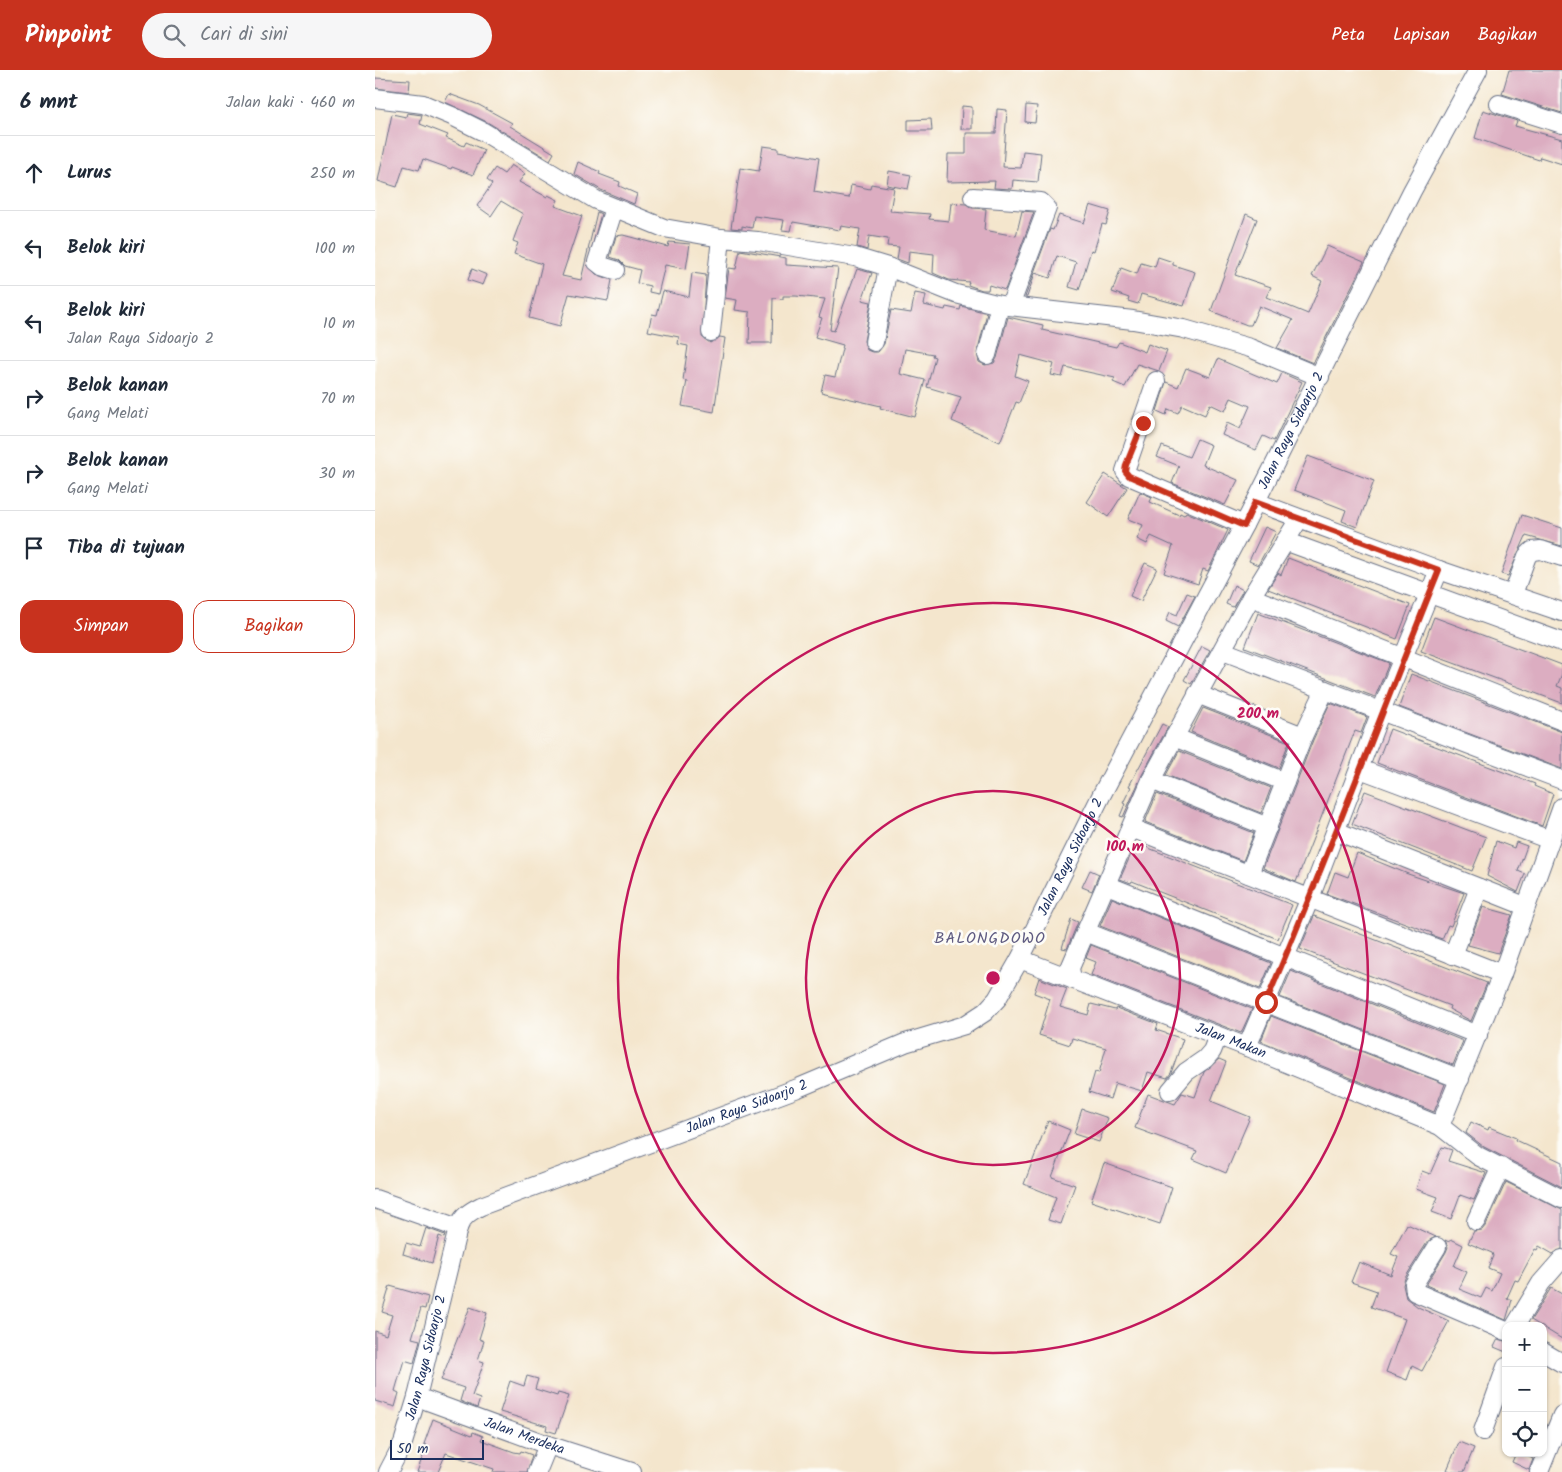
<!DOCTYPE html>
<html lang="id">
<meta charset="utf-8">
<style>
:root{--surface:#fff;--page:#f6f6f7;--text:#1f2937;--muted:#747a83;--line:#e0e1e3;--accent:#c8321e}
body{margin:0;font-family:Kalam,sans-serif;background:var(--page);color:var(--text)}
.controls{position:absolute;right:15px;bottom:15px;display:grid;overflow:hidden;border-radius:10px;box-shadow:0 1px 4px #0004}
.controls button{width:45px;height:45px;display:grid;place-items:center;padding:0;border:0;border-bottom:1px solid var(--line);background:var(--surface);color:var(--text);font:25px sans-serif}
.scale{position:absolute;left:15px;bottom:12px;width:94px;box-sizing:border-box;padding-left:5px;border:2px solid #1b2f5e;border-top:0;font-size:14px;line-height:18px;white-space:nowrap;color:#1b2f5e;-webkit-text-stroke:4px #fdfcf7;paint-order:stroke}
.stop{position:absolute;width:15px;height:15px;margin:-11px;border:4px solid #c8321e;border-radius:50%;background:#fff}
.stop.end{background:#c8321e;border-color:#fff;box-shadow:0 1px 5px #0008}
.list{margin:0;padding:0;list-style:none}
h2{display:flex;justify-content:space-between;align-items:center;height:65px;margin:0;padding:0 20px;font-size:21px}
h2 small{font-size:16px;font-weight:400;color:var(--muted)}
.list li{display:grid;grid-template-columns:32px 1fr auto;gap:15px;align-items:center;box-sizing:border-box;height:75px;padding:0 20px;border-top:1px solid var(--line)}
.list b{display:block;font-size:19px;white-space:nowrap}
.list p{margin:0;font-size:16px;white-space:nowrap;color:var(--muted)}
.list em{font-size:16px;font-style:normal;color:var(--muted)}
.actions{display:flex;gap:10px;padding:15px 20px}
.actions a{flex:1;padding:11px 0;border:1px solid var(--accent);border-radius:15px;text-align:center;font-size:18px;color:var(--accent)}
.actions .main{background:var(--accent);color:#fff}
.icon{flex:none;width:28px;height:28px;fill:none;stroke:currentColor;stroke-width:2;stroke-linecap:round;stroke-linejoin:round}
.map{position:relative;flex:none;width:1187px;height:1402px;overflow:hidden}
header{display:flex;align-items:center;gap:30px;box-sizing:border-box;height:70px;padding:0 25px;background:var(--accent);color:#fff}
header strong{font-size:24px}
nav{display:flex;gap:28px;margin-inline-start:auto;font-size:18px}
.search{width:350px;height:45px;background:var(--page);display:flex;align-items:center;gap:12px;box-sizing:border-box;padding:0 18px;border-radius:28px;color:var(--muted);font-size:19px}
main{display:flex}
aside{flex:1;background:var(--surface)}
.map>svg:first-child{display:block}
.building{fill:#dcadc1}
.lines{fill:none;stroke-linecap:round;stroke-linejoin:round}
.minor-casing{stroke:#676f85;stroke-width:20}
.minor{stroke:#fff;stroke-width:18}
.route{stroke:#c8321e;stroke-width:6}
.ring{fill:none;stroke:#c2185b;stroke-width:2.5}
.labels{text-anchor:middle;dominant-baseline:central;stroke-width:5;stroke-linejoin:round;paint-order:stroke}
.street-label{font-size:14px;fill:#1b2f5e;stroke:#fdfcf7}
.quarter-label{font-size:16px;letter-spacing:1px;fill:#5f5b81;stroke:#fdfcf7}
.centre{fill:#c2185b;stroke:#fdfcf7;stroke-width:2.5}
.ring-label{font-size:15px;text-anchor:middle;font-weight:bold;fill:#c2185b;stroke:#fdfcf7;stroke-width:5;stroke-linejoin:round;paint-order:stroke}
</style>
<header>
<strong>Pinpoint</strong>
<div class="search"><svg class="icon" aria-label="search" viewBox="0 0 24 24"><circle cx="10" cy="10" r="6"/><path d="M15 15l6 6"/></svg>Cari di sini</div>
<nav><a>Peta</a><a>Lapisan</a><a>Bagikan</a></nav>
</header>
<main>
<aside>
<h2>6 mnt<small>Jalan kaki · 460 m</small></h2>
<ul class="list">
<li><svg class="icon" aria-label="ahead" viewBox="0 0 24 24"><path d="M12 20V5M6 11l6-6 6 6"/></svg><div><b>Lurus</b></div><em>250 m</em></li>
<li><svg class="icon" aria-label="left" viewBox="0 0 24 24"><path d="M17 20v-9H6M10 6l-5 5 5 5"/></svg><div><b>Belok kiri</b></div><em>100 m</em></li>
<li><svg class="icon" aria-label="left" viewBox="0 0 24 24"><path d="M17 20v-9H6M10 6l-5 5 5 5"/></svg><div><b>Belok kiri</b><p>Jalan Raya Sidoarjo 2</p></div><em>10 m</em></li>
<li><svg class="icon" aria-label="right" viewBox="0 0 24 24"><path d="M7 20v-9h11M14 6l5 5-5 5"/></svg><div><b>Belok kanan</b><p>Gang Melati</p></div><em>70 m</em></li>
<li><svg class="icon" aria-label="right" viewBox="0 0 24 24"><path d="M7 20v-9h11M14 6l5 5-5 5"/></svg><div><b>Belok kanan</b><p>Gang Melati</p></div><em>30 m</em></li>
<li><svg class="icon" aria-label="arrive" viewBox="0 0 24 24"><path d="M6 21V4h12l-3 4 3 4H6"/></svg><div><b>Tiba di tujuan</b></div></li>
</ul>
<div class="actions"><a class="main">Simpan</a><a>Bagikan</a></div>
</aside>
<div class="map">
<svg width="1187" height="1402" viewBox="0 0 1187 1402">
<rect width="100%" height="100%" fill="#fdfcf7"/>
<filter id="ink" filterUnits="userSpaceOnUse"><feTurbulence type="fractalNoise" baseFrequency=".02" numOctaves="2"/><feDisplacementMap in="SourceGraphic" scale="10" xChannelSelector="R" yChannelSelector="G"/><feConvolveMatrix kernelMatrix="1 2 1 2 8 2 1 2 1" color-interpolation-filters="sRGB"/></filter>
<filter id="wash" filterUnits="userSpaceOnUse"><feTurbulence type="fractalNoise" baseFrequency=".0096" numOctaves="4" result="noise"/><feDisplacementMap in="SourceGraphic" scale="20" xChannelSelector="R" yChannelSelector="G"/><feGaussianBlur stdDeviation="1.12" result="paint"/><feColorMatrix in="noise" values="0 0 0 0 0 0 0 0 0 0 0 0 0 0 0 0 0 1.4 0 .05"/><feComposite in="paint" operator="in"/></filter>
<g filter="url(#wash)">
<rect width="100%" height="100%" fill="#f4e6cd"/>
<g id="blocks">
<path class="building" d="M1134,0h53v43l-60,-19z
M0,8l35,2 -1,12 -34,-4z
M74,24l30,11 33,18 -2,3 44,27 -4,7 -63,-38 -42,-20z
M651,35l11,1 -2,17 -10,-1z
M587,36l10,1v22h-11z
M622,39l10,1 -4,57 18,1 2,-17 18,2 -3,29 -25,-2 -1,9 -18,-1 1,-7 -48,1 1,-28h18v-21h30z
M1108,40l34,11 -2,5 47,13v25l-22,-7 -1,3 -64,-22z
M32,43l15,2 -2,9 28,11 -2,3 18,8 2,-4 18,8 -11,25 -21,-8 -1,2 -28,-10 -4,11 -15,-4 -7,21 -19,-6 14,-67 14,3z
M556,49l1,12h-24v-11z
M388,76l15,2v3l41,7 -5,34 35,6 2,-13 19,4 1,-5 23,4 -4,23 40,3 -1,5 20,2 2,-18 15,1 6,4 14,1 -2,21 32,6 6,-25 12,1 -29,78 -16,-5 -1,5h-6l-14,-5 1,-3 -20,-2 -16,-7 1,-19 -25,-3 -1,12 -11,-4 2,-12 -12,-1 1,-7 -19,-3 -2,14 -10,-3 3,-18 -19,-3 -1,4 -47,-8 -2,9 -9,-1 2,-10 -30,-4 -2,12 -10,-2v3l-11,-1 9,-60 19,3z
M203,92l22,10 -1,2 21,8 -1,4 18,8 -3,10 -33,-14 -27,-16z
M136,95l14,9 -6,8 28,15 1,-2 10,5 -3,6 27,10 -20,60 19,4 16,-68 4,2 -14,51 9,9 16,6 -4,21 -39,-7 -9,32 -31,-8 13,-54 -28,-10 4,-11 -5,-2 10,-27 -22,-13 -10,15 -14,-10 15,-22 -5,-4 8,-12 9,6z
M514,101l22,4 -3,14 -21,-4z
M715,135l20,6 -4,14 -4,-1 -8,27 -3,-1 -12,40 -10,-3 7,-25 -19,-6 -7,22 -15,-5 -8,24h-2l25,-68 3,1 6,-15 25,8z
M871,144l11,5 -22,56 36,12 -5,10 42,17 14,-33 -10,-5 15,-30 37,16 -51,101 -36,-15 16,-28 -34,-14 -8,19h-4l-36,-14z
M248,165l45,12 1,-5 21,2 -4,25 -21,-4 -7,29 -9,-2 1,-6 -13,-3 3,-13 -15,-4 -6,-6 -9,-3 6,-21z
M365,180l46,8v7l52,3 -8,62 4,1 23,-62 15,4 -10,27 9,2 -7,39 3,9 5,2h6l6,-8 7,-34 20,3 4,-20 11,2 -2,10 21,5 1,-3 14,3 1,-4 26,7 -10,40 2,9 6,3 9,-2 3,-5 11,-41 35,8 -1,5 74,17 3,-5 26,10 3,-8 19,7 -8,20 -22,-7 -12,23 -12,-5 2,-4 -50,-11 -3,10 -11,-2 3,-11 -34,-9 -5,21 13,5 -9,22 -3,-1 -16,40 -48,-21 9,-24 -34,-10 8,-30 -3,-1 1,-2 -28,-5 -5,25 25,6 -10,37 -35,-9 1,-2 -60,-14 4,-17 10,2 8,-32 -28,-8 7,-19 -3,-1 6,-18 -29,-3h-13v3l-10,-1 -1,45h-23l1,-31 -15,-2 2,-10 -12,-2 4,-30 7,1z
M783,187l15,5v3l22,7 -11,34 -43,-12 -3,10 -10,-3 1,-3 -17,-6 9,-24 16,6 4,-11 14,4z
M97,199l15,6 -4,10 -15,-5z
M317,203l14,2 -4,62 8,6 10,-6 5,1 -11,74 -32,-6 5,-25 -4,-1 5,-34 -10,-2 1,-7 -31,-6 4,-17 5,1 6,-24 26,6z
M843,289l59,25 5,-11 20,9 -28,59 -11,-5 -7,14 -34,-15 5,-12 13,6 10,-23 -19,-8 -6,13 -15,-7 -5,11 -23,-10 -4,8 -10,-4 -2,6 -9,-4 9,-29 12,5 8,-19 24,9z
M822,369l14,6 -8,20 35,15 -13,25 -53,-22 7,-17 -22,-9 5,-11 27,11z
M933,386l66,25 -17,46 -15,-6 4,-11 -52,-20z
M730,404l22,14 -19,29 -21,-15z
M765,422l12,5 -2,5 29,13 1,-2 4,2 2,-3 42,18 -20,41 -5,-2 -5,15 -34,-11 9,-27 -22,-10 -4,8 -10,-5 6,-14 -15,-6z
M1147,445l40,13v18l-36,-10 -18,40 -7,-2z
M890,457l11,5 -18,33 -9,-4z
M913,488l122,47 -13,34 -129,-50 10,-16 3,2z
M770,493l12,5 -16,33 -11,-5z
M859,515l9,5 -10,17 -7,-3z
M812,523l8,3 -17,31 -12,-6 4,-9 7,3z
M883,543l131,50 -14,34 -130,-50z
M1059,547l128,48v9l-5,12 5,2v15l-141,-52z
M827,576l8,4 -19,34 -7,-4z
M1036,604l151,58v37l-163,-62z
M955,633l37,14 -6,16 -6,-2 -59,151 -33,-14 50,-128z
M828,638l86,34 -10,26 -88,-36z
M787,654l6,3 -26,48 -19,42 -3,-1 5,-12 -2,-1 8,-16 -2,-1z
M1015,659l145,55 -1,2 19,8 -11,32 -165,-63z
M804,681l92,37 -10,25 -95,-38z
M990,721l121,46 -14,34 -120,-47z
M782,724l97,39 -11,28 -98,-39z
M1121,771l18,7 2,-6 11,4 -9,25 7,3 -7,18 -31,-16z
M761,773l156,62 -14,34 -146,-58 -1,2 -11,-4z
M982,783l51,21 56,19 -13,33 -3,-1 -6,14 -11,-4 1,-2 -105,-39 8,-22 13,5z
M715,800l9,4 -7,17 -10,-4z
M737,828l159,65 -11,26 -160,-63z
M1108,837l29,8 -14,38 -30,-8z
M939,846l173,67 -16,38 -22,-12 1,-3 -150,-57z
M696,849l7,3 -11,27 -5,-1z
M716,875l161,64 -11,24 -150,-58 5,-13 -10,-4z
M916,901l172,70 -10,24 -173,-68z
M664,908l28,11 -7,18 28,8 3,-11 24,6 1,-2 42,16 -2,6 27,9 -12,34 -4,5 -19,-6 -6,19 -27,-8 -5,16 -21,-7 6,-20 4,1 7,-25 -34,-10 -2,7 -31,-10 11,-36 -16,-6z
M896,946l174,68 -11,28 -173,-71z
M844,989l7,3 -15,39 39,16 -24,56 -33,-14 4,-8 -62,-23 13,-34 27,10 7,-11 13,4 9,-25z
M707,1039l26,9 -9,24 -25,-8z
M673,1051l22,9 -18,47 23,8 -14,39 -13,-4 8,-23 -32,-13z
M1096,1052l17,8 1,-3 27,11 -1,2 47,22v25l-78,-40 -18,-14z
M1067,1077l10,3 -4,11 38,12 -12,27 -14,-5 -9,24 -19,-7 6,-15 -22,-8 6,-18 8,3z
M729,1093l68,24 -12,37 -69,-23z
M1131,1112l56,28v39l-9,5 -14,-8 -2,4 -2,-1 -17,32 -3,-1 -8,18 5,2 -6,20 -80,-35 20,-33 2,-5 -3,-7 4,2 2,-3 12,6 -9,21 13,6 -8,17 22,9 5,-10 6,3 8,-18 -12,-5 5,-12 -1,-3 -24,-10 6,-12 8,-1 4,-5z
M1032,1154l29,13 -8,4 -23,37 -2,7 3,13 12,9 31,14 -27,50 -10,-5 -5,14 -21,-8 19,-53 -34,-12 6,-16 -26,-9 8,-20 32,13 7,-18 -7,-3z
M51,1158l19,7 -1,3 -5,-2 -7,27 -29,-9 3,-11 14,4z
M15,1216l38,11 -3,12 -4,-1 -9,30 8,2 -6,23 -10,-3 -9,31 4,2 -4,14 -20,-6v-70l11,4 6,-20 -10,-3z
M1176,1218l11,6v45l-31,-19z
M95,1237l17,6 -8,26 5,2 -6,19 6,2 -12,34 8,3 -3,9 -17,-7 4,-13 -23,-8z
M1123,1269l8,2v11l-12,-5z
M152,1306l11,3 -3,10 22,7 1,-3 11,3 -13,37 -10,-3 1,-4 -47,-14 10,-31 14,5z
M58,1349l39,16 1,-3 10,4 -2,4 33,12 6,1 1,-2 11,4 -5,17h-34l1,-3 -48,-16 -8,19h-21l10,-27 -3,-1z
M1084,1372l15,6 -10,24h-11l-6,-2z
M1141,1383h6l11,6 -4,11 -17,-8z"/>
</g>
</g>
<g filter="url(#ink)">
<use href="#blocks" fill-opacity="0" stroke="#676f85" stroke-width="1"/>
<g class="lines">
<g class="minor-casing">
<g id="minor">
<path d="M0,28l48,6 29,12 30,15 114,69 68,28 57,10 37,3 97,16 33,10 68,27 44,11 133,15 51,9 66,19 70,29"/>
<path d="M1124,34l63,20"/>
<path d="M598,127l68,5 6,6 -37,98"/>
<path d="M239,138l-17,54 5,4 13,4"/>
<path d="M336,262l10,-94"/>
<path d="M499,272l14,-75"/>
<path d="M612,285l13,-50"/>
<path d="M781,311l-31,90 4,5 115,49"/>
<path d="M881,432l183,68 123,42"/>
<path d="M910,471l277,101"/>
<path d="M1138,524l14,-38 5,-5 9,-1 21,7"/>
<path d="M876,527l311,124"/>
<path d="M848,581l339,129"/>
<path d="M822,624l106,42"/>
<path d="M799,667l111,45"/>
<path d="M985,699l190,71"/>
<path d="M776,710l117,47"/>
<path d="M756,758l371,146"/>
<path d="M961,761l189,75"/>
<path d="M874,804l54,-138 22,-46"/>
<path d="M732,815l371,150"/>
<path d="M711,862l374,147"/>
<path d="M1078,885l26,-67"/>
<path id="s1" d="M645,889l227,88 193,79 38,30 84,43"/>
<path d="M697,909l-2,-11 81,-188 100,-183 48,-78"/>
<path d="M872,977l63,-149 71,-187 58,-141"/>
<path d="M795,1021l16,-19 19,-13 7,-8 6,-15"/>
<path d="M1065,1056l62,-152 60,-167"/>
<path d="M0,1129l83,29"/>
<path d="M1101,1151l25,-54"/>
<path d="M1062,1177l-23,37 1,8 91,39"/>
<path d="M1140,1256l26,-43 21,-24"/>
<path d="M1168,1282l19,11"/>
<path id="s2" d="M42,1327l131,48 84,27"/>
<path d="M1108,1361l23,-64"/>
<path id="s3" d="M13,1402l15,-29 14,-46 41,-169c4,-12 13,-17 23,-22l317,-118 107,-45 60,-18 20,-13 12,-13 23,-40 82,-165 142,-269 168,-334 66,-121"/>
<path d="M162,1402l11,-27"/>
<path d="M1164,1402l23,-57"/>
</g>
</g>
<use href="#minor" class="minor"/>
</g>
</g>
<g class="lines" filter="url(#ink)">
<path class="route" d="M768,353l-17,42 -1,6 4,5 115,50 11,-24 184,68c-58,144 -112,290 -173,432"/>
</g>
<g class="ring">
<circle cx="618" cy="908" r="187"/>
<circle cx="618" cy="908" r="375"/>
</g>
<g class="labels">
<g class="street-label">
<text stroke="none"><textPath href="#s3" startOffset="1486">Jalan Raya Sidoarjo 2</textPath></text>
<text stroke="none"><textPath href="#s3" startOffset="1006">Jalan Raya Sidoarjo 2</textPath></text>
<text stroke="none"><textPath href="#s1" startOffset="226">Jalan Makan</textPath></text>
<text stroke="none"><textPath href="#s3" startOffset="571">Jalan Raya Sidoarjo 2</textPath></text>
<text stroke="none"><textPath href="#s3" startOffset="121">Jalan Raya Sidoarjo 2</textPath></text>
<text stroke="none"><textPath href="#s2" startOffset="114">Jalan Merdeka</textPath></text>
</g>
<g class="quarter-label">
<text x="615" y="868">BALONGDOWO</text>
</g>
</g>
<circle cx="618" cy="908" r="8" class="centre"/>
<g class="ring-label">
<text x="883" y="648">200 m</text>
<text x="750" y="781">100 m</text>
</g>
</svg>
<div class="controls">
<button>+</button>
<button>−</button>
<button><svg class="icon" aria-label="locate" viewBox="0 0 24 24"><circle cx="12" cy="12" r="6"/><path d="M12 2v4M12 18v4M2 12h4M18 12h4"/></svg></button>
</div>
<div class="scale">50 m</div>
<div class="stop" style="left:891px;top:932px"></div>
<div class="stop end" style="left:768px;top:353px"></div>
</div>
</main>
